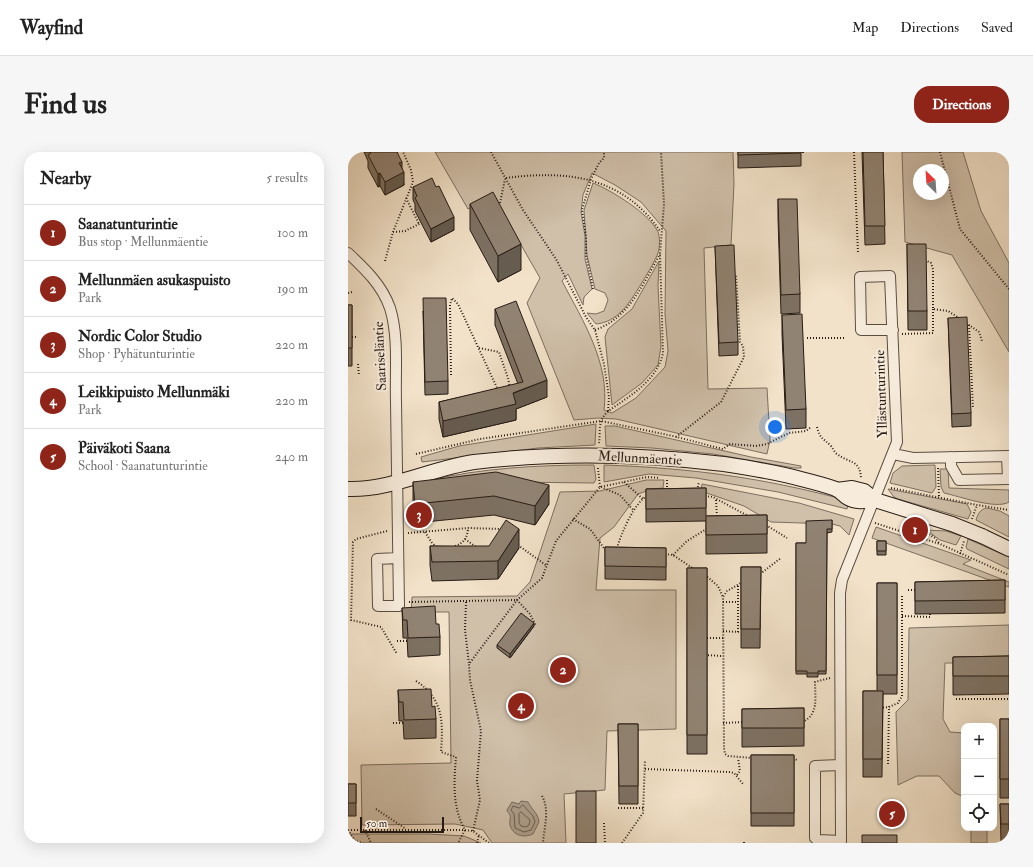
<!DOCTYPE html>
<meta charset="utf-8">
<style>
:root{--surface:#fff;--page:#f6f6f6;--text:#222;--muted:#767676;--line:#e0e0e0;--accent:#8f2418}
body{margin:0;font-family:"IM FELL Double Pica",serif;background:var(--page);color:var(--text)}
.controls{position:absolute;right:12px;bottom:12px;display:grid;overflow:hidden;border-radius:8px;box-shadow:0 4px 16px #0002}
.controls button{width:36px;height:36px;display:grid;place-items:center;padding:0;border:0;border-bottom:1px solid var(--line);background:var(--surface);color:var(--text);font:20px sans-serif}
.compass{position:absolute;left:565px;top:12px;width:36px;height:36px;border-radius:50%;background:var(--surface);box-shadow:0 4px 16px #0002;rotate:335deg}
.scale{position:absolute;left:12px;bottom:10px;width:84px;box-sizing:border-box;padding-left:4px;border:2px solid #281c15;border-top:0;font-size:11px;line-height:14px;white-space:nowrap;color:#281c15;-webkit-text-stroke:3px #f7ecdc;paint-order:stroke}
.you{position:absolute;left:427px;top:275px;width:14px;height:14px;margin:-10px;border:3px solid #fff;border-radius:50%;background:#1a73e8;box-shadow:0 0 0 6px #1a73e833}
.badge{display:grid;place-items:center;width:26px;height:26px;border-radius:50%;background:var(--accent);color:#fff;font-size:13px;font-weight:700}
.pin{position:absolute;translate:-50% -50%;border:2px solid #fff;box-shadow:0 1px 4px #0006}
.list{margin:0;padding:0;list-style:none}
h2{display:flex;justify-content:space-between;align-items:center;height:52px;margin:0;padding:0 16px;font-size:17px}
h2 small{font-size:13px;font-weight:400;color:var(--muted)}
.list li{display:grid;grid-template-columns:26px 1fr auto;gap:12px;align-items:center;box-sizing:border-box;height:56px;padding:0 16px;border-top:1px solid var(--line)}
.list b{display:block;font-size:15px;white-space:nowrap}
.list p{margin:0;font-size:13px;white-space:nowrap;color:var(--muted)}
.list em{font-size:13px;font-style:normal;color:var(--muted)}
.icon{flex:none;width:22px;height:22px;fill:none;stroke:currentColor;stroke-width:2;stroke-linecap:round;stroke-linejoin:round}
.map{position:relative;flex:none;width:661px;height:691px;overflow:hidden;border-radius:16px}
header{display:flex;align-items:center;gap:24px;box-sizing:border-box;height:56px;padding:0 20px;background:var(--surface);border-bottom:1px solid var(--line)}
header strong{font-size:19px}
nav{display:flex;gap:22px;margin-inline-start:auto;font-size:14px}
.intro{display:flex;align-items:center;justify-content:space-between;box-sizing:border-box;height:96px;padding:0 24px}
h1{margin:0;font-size:28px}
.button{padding:10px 18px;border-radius:16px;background:var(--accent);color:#fff;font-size:14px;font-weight:700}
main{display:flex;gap:24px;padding:0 24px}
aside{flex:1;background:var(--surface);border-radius:16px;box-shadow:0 4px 16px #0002}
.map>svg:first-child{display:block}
.green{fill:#d0c0aa;stroke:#7c6e60;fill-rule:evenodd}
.water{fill:#ad9f8c;stroke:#786b5c}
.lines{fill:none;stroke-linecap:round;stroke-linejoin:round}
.shore{stroke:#6a5e50;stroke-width:1}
.street-casing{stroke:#5a4e42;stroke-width:12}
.secondary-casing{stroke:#281c15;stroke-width:16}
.path{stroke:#281c15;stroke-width:2;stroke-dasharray:1 2;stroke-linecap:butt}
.street{stroke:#f7ecdc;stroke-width:10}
.secondary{stroke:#f7ecdc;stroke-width:14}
.secondary-bridge-casing{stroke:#281c15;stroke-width:16;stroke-linecap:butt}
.secondary-bridge{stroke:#f7ecdc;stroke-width:14}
.wall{fill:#7d7163;stroke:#281c15}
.shaded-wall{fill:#665c50;stroke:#281c15}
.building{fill:#918373;stroke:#281c15}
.labels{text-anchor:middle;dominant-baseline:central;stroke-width:4;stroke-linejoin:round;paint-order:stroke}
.street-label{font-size:14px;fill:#281c15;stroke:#f7ecdc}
</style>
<header>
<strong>Wayfind</strong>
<nav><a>Map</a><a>Directions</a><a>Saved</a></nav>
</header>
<div class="intro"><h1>Find us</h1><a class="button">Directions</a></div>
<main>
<aside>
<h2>Nearby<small>5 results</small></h2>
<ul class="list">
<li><span class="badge">1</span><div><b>Saanatunturintie</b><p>Bus stop · Mellunmäentie</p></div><em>100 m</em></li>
<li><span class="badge">2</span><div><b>Mellunmäen asukaspuisto</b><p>Park</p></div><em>190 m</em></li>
<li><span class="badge">3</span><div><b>Nordic Color Studio</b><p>Shop · Pyhätunturintie</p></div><em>220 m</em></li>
<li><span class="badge">4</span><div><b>Leikkipuisto Mellunmäki</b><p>Park</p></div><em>220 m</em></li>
<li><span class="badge">5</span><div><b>Päiväkoti Saana</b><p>School · Saanatunturintie</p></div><em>240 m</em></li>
</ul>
</aside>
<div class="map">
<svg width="661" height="691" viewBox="0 0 661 691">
<rect width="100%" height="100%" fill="#f2e2c9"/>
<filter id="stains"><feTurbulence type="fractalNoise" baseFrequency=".005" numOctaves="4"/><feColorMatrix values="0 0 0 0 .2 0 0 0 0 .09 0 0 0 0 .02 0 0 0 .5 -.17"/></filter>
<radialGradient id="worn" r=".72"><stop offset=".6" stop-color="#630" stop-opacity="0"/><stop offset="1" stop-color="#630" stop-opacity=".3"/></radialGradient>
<path class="green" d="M87,0h298l1,32 -3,61 -27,3 4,141 59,-1 3,52 -3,14 -151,-35 -18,-1 -24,2 -47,-117 13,-25 -47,-82 -25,13zM244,21l23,12 26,17 25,29 -1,83 3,37 -3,16 -29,31 -24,15 -8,-3c6,-47 -21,-89 -42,-129l6,-7 15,31 1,-8 8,-8 -7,-30v-23l-4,-24 2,-17z
M554,0h61l18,59 28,52v89l-57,-97 -47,-13zM571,18h24v24h-24z
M245,31c18,7 57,31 65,49 2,4 2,16 0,21 -4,11 -27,49 -35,57 -8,8 -16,13 -27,14l-9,-11 9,1 8,-3 4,-11 -3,-7 -10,-4 -8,-34 -3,-45z
M311,109l-1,25 3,60 -3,19 -16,18 -30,22 -7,-68 3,-8 24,-20z
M248,272l-1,21 -57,3 -116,14 -1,-5 38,-11z
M257,274h10l136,31 50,9v2h-7l-81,-14 -61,-6 -46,-2z
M246,313l2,14 -2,4 -168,-2c55,-13 112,-16 168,-16z
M256,313c87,3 162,13 245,36l-2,8 -69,-17 -82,-14 -47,-4 -45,8z
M587,313l1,22 -4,6 -42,-10 3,-10 9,-7z
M592,317h8l1,19 60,2v12c-13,8 -50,-6 -65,-9l-3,-6z
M298,328h18l-1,8 -11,1 -14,5 -24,33 -14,11 -4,52h80v139l-69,2 -2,59 -41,4 2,49h-74l-9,-13 -28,-6 -93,1 -1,-60 90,-2 -2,-151h-38l1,-15 105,-1 13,-14 30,-90 40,-1z
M354,332l97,19 55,16 -5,16 -9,-9 -8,-2 -61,-2 -27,-16 -43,-15z
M540,337l79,15 4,8 -3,7 -70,-20 -4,-2z
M639,356l13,3 9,5v21l-33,-17c2,-6 4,-11 11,-12z
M528,375l95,33 -8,4 46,18v5l-137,-49z
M578,378l20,1 15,5 -5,9 -16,-5z
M620,387l41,18v12l-42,-20 -1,-2z
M661,473v38h-64l-2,56 7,13 14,1v64l-9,-4 -16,-17h-22l-19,9 -2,-73 12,-12 1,-72z
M623,676h16v15h-16z
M0,682h80l36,2 17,7h-133z"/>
<path class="water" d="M173,649l7,1c4,8 10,11 11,20l-6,12c-9,4 -20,2 -23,-9 -1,-3 1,-7 0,-10 -1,-2 -3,-3 -3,-5l5,-8 7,2z"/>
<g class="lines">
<path class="shore" d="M175,653l10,11 2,6 -4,8 -7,2 -9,-4 -1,-14 -3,-4 2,-4 6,2z
M173,660l9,8 -1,5 -3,2 -5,-1 -2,-3v-9z"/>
<g class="street-casing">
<path id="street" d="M0,101c17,16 34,32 42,55 9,29 5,64 6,94 1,68 2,136 3,204h-21l-1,-47 21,-1
M545,302l20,4 96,-2
M603,305v9l8,14 49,-1 -1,-23
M492,613l-25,1v72l3,2 23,1 -1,-248 2,-13 55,-138 -7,-166 -30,1 1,53h32"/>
</g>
<g class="secondary-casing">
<path id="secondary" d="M1,337c43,1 83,-21 125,-27 84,-10 167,-8 250,2 26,4 52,8 77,15 12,3 24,6 35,10 5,2 8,7 12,9 9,5 18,3 27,2
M489,338l15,-2 12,3 11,9 77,24
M634,384l27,13"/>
</g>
<path class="path" d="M143,0l32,58 33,49 30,58 9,13 9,34 5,33 -1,14
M455,0v3
M506,0l4,102
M592,0l20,77 49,60
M158,26c61,-8 116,-2 154,53
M58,46l13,26
M152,51l5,-24
M45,80l12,-1 16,-8
M577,108l6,3 2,6v40l15,2 11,7
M37,109l8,-29 20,-50 -2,-12 -8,-18
M245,137l-7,-34v-19l-4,-26 9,-31 8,-16 5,-5v-6
M0,141l4,-1
M618,171l13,9 3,9
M621,173l4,83
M247,178c34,-12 48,-46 65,-76
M554,182l31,-1v-24
M4,185h5
M459,186h38
M131,196l20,4 9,26 2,10
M10,212l1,12
M103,223l-1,-70 2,-7 6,6 40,86
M469,275c3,12 6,11 14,19 2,2 3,6 6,8 11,9 23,5 24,24
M328,285l45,-35 23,-45 -1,-11 -3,-4 -4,-67
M251,291c1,-6 0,-15 2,-21 2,-9 12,-14 19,-19 19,-13 38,-27 43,-50l-3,-99 4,-50 -3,-52
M68,302l64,-15 121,-18 72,15 50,13 7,-5 26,2 11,-2 22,-11 17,-2 5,-4
M250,316l2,19
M590,316l1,29
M276,330l19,17
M253,335l19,8 14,16
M543,336l86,17 32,5
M319,338v-12
M349,338l2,-8
M357,344l8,1 35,19
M368,348l1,17
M225,367l17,10 16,22
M624,367l5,-14
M527,371l65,21 69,31
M418,373l21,13
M39,379l-31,8 -3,3 -2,78 30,7 16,27
M576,379l11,7 4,5
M77,380l7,11 6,5
M60,381l60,-5 34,1
M117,387l11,8
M170,393l29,21
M107,394c9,-3 12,-8 13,-17
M269,396c4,-14 17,-45 30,-52
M317,402l8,1 21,14
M612,402l4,-13
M325,403l14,-14 21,-13
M412,422l21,-16
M357,423l13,11 5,11
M395,430l-16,9 -4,6 1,151 1,6 3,2 24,2
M560,438h9
M61,450l108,-2 13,14 6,12
M118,450l-1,28 4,34
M375,450h15
M554,464l28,1v-3
M375,479l15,1v-47
M359,486h16
M49,489h10
M357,503l17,1
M68,529c28,18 27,42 25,71l15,5c-2,25 -4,50 9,73l-7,13
M608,547h53
M532,556l9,-1
M454,570c17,-7 13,-24 13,-40l15,-4
M45,571h10
M375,571l21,-1
M445,606l4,2
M540,612l1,-57 9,-4 4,-7v-101
M297,617l85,3 4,1 9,11
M389,623l3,-4 -2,-13
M194,644c8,14 2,32 1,47
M270,656h26
M28,657l30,20
M256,671l1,20
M0,678h117l8,1 16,12
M0,678l7,11 8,2
M17,678l6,13
M125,679l7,-31 -3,-19 4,-50 -11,-51 -1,-16 48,-64 25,-22 14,-37 44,-54 47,-10 13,1
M129,691l2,-8
M274,691l21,-30 2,-53
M396,691v-3"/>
<use href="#street" class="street"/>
<use href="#secondary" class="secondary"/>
<g class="secondary-bridge-casing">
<path id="secondary-bridge" d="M604,372l30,12"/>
</g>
<use href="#secondary-bridge" class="secondary-bridge"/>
</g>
<path class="wall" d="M16,0h33l5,17 2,16 -19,10 -5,-9 -2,1 -10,-19v-7z
M390,0h63v14l-63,2z
M514,0h21l2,92 -20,1z
M65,35h23l18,43 -23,12 -16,-31v-7l-2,-4z
M430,47l22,95v19l-19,1 -3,-96z
M122,52l51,66 -23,12 -28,-52z
M559,92l20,67v19h-19z
M367,94l23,96v13l-19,1z
M0,153h4v61h-4z
M147,157l52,88 -31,12v11l-73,17 -4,-18v-17l79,-18 -23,-59z
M75,159l25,70v13l-23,1z
M434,163l24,94v19l-20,1 -4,-95z
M600,166l23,95v13l-19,1z
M65,330l136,22 -14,21 -41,-10 -79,8 -2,-22z
M358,336v28l61,-1v38l-61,1v-33l-60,1v-33z
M484,368v12l-5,1 -1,141h-8v3h-11v-3h-11v-131h10z
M529,389h9v14h-9z
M82,394l89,2 -21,31 -66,2 -2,-16z
M257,395l61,1v32l-61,-1z
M393,415h20l-1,81h-19z
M339,416h20v186h-20z
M657,428v33l-90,1v-32z
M529,431h20v111h-14l-1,83h-19v-86h14z
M54,456l34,16 4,13v18l-32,2 -1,-19h-4z
M186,474l-24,32 -13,-10v-3z
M661,504v38l-56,1v-38z
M50,538l34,17 4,12v19l-32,1 -1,-18h-4z
M456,556v38l-62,1v-38z
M652,567h9v79h-9z
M270,572h20v80h-19z
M403,603h43v71h-43z
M0,632h8v32h-8z
M652,652h9v39h-8z"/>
<path class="shaded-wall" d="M54,10v11l2,-1v13l-19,10v-13l14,-19z
M32,21v13l-2,1v-13z
M106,65v13l-23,12v-13z
M173,92v26l-23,12v-26z
M199,228v17l-31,12v11l-73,17v-16z
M201,333v19l-14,21v-19z
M171,377v19l-21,31v-18z
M186,471v3l-24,32v-4z"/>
<path class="building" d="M22,0h27l5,10 -3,1 5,9 -19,10 -5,-9 -2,1 -10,-19 3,-2z
M390,0h63v1l-63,2z
M515,0h20l2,74h-20z
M84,26l4,9 3,-1 15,31 -23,12 -16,-31 2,-2 -4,-9z
M145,40l28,52 -23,12 -28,-52z
M430,47h19l3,95 -19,1z
M559,92h19l1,67h-19z
M386,93l4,97 -19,1 -4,-97z
M75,146h23l2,83 -23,1z
M168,149l31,79 -34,13 3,11 -73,17 -4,-19 84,-20 -28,-73z
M0,153h4v43h-4z
M454,162l4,95 -20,1 -4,-95z
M619,165l4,96 -19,1 -4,-96z
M148,320l53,13 -14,21 -41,-10 -79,8 -2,-22z
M358,336v20l-60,1v-20z
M419,363v19l-61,1v-19z
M158,368l13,9 -21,32 -66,1 -2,-16h59z
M484,368v9h-5l-1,142h-8v2h-11v-2h-11v-128h10v-22z
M529,389h9v10h-9z
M257,395l61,1v19l-61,-1z
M393,415h20l-1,62h-19z
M339,416h20v167h-20z
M657,428v20l-90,1v-19z
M529,431h20v92h-20z
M87,454l1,18h3l1,13 -32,1 -1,-18h-4l-1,-12z
M173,461l13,10 -24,31 -13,-9z
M661,504v20h-56v-19z
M83,537l1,18 3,-1 1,13 -32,1 -1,-18h-4l-1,-12z
M515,539h20l-1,68h-19z
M456,556v20h-62v-19z
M652,567h9v60h-9z
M270,572h20v62h-19z
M403,603h43v58h-43z
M0,632h8v19h-8z
M228,639h20v52h-20z
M652,652h9v20h-8z
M514,683h35v8h-35z"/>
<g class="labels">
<g class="street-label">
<text transform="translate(32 204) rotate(-93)">Saariseläntie</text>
<text transform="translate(533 242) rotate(-92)">Yllästunturintie</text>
<text transform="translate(292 306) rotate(3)">Mellunmäentie</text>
</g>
</g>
<rect width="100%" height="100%" filter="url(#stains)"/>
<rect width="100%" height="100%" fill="url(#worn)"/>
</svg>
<div class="controls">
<button>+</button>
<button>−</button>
<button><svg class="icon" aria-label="locate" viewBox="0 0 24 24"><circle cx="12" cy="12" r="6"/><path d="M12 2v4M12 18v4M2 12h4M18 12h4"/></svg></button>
</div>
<svg class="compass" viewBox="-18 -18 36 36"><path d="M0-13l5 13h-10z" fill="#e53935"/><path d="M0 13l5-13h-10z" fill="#767676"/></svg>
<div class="scale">50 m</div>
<div class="you"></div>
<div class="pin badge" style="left:567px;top:378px">1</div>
<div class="pin badge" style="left:215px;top:518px">2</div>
<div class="pin badge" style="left:71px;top:363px">3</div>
<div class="pin badge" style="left:173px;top:554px">4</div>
<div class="pin badge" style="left:544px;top:662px">5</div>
</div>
</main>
